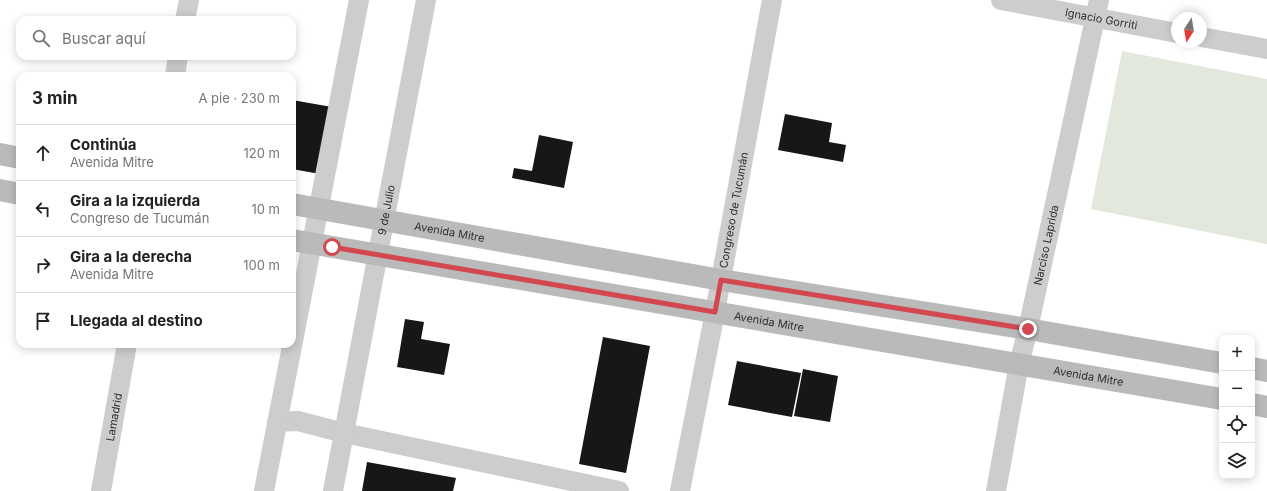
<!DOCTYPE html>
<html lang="es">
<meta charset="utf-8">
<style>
:root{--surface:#fff;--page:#f6f6f6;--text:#222;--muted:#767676;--line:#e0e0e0}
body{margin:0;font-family:Inter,sans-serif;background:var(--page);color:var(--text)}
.controls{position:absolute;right:12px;bottom:12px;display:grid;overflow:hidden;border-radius:8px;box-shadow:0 2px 10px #0003}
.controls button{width:36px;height:36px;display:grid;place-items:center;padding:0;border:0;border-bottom:1px solid var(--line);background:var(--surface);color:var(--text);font:20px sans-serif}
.compass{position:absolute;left:1171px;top:12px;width:36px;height:36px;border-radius:50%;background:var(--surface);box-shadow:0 2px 10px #0003;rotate:192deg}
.stop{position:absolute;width:12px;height:12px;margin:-9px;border:3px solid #d24750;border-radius:50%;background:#fff}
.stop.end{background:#d24750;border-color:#fff;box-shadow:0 1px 4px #0008}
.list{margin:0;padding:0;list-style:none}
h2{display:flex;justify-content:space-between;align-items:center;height:52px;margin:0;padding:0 16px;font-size:17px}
h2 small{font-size:13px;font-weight:400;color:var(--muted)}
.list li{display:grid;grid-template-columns:26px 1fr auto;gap:12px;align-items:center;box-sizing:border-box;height:56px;padding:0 16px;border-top:1px solid var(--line)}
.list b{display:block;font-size:15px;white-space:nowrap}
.list p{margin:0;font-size:13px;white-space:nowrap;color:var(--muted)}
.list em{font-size:13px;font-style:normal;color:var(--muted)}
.icon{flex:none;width:22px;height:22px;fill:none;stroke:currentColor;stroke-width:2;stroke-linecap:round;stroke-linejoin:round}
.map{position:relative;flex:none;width:1267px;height:491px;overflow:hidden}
.search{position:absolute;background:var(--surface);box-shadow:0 2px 10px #0003;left:16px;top:16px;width:280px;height:44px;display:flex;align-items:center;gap:10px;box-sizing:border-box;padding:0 14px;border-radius:12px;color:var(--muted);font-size:15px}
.panel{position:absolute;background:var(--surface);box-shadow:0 2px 10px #0003;left:16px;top:72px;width:280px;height:276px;border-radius:12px}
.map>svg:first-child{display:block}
.green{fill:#e3e8dd}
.building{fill:#171717}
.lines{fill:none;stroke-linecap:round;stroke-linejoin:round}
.minor{stroke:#cdcdcd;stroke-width:20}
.secondary{stroke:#bababa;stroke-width:22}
.route{stroke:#d24750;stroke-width:5}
.labels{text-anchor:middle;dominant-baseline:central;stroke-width:4;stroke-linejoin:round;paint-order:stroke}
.street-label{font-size:11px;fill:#303030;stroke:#fff}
</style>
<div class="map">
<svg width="1267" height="491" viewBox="0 0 1267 491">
<rect width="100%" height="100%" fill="#fff"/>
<path class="green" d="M1122,51l145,28v165l-176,-35z"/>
<path class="building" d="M292,100l40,7 -12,67 -28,-5z
M785,114l47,9 -3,19 17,3 -3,17 -65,-12z
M539,135l34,7 -9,46 -52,-10 2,-10 18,3z
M405,319l19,3 -3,17 29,5 -6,31 -47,-8z
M603,337l47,9 -24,127 -47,-9z
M737,361l64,12 -9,44 -64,-12z
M803,369l35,7 -8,46 -36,-6z
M367,462l89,16 -3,13h-91z"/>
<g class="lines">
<g class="minor">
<path id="s1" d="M1001,0l176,33"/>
<path d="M185,20l4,-20"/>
<path d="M1201,37l66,12"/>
<path d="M175,76l3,-20"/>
<path d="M277,422l21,-1 46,12 275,58"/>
<path id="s2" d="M101,491l26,-147"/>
<path d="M264,491l95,-491"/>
<path id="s3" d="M333,491l93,-491"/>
<path id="s4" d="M680,491l35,-179 57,-312"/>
<path id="s5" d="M996,491l23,-127 9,-35 71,-329"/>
</g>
<g class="secondary">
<path d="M0,154l20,4"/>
<path d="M0,190l20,4"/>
<path id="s6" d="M292,204l429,76 307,49 194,34"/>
<path id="s7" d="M292,240l930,159"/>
<path d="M1252,368l15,3"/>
<path d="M1252,404l15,3"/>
</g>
</g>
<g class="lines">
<path class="route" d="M332,247l383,65 6,-32 307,49"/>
</g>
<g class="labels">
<g class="street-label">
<text stroke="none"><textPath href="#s1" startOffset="102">Ignacio Gorriti</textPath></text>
<text stroke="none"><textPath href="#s3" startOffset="286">9 de Julio</textPath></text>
<text stroke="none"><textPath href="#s4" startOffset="286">Congreso de Tucumán</textPath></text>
<text stroke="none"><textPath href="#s6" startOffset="160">Avenida Mitre</textPath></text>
<text stroke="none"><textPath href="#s5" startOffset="251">Narciso Laprida</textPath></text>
<text stroke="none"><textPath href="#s7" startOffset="484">Avenida Mitre</textPath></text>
<text stroke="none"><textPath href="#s7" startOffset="808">Avenida Mitre</textPath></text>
<text stroke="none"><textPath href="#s2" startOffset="75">Lamadrid</textPath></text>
</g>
</g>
</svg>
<div class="controls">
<button>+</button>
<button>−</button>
<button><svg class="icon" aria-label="locate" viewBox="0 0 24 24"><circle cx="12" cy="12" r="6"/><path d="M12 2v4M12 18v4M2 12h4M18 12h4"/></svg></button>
<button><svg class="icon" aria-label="layers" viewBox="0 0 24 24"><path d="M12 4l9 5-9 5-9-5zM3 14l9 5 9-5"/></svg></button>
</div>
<svg class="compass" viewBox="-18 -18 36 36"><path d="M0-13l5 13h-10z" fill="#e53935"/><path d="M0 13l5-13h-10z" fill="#767676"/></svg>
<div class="stop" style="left:332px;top:247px"></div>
<div class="stop end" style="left:1028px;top:329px"></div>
<div class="search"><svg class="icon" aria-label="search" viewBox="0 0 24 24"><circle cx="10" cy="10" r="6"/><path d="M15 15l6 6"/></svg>Buscar aquí</div>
<section class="panel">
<h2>3 min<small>A pie · 230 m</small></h2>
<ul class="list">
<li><svg class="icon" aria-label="ahead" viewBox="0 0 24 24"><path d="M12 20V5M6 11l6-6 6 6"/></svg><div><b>Continúa</b><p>Avenida Mitre</p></div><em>120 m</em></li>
<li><svg class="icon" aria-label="left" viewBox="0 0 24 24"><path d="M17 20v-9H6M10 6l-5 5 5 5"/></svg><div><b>Gira a la izquierda</b><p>Congreso de Tucumán</p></div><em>10 m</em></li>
<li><svg class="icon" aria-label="right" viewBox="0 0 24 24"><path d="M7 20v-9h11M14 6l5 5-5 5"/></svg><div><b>Gira a la derecha</b><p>Avenida Mitre</p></div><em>100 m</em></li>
<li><svg class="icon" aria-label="arrive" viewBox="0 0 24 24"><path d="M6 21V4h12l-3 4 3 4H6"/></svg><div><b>Llegada al destino</b></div></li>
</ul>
</section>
</div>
